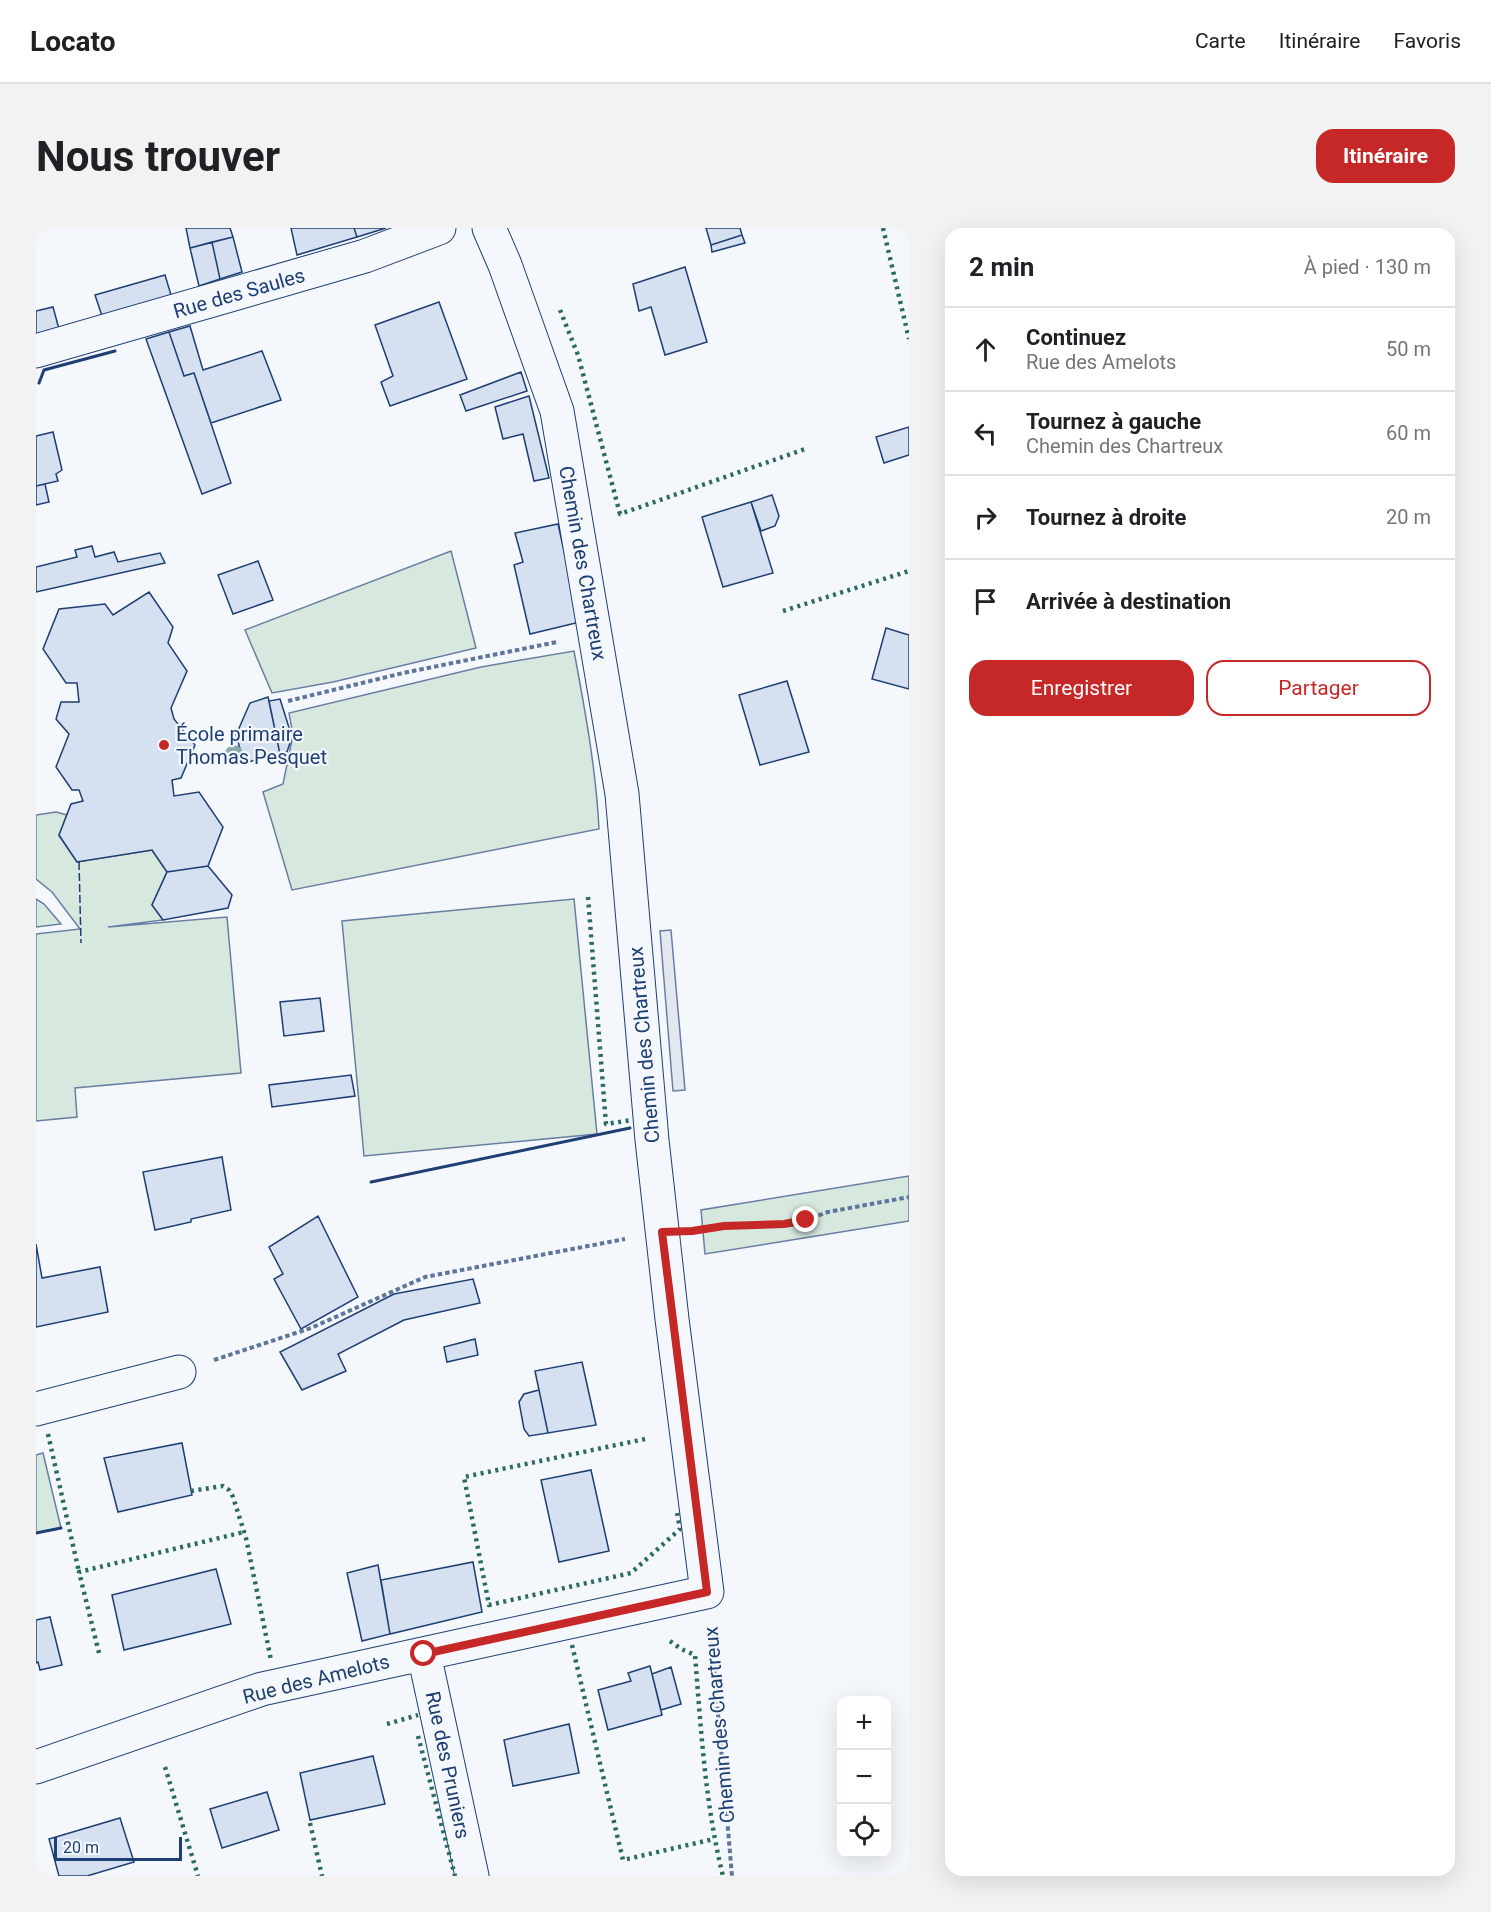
<!DOCTYPE html>
<html lang="fr">
<meta charset="utf-8">
<style>
:root{--surface:#fff;--page:#f2f2f2;--text:#202124;--muted:#757577;--line:#e0e0e0;--accent:#c62828}
body{margin:0;font-family:Roboto,sans-serif;background:var(--page);color:var(--text)}
.controls{position:absolute;right:18px;bottom:18px;display:grid;overflow:hidden;border-radius:12px;box-shadow:0 6px 24px #0002}
.controls button{width:54px;height:54px;display:grid;place-items:center;padding:0;border:0;border-bottom:2px solid var(--line);background:var(--surface);color:var(--text);font:30px sans-serif}
.scale{position:absolute;left:18px;bottom:15px;width:128px;box-sizing:border-box;padding-left:6px;border:3px solid #1d3f73;border-top:0;font-size:16px;line-height:21px;white-space:nowrap;color:#1d3f73;-webkit-text-stroke:4px #f4f7fb;paint-order:stroke}
.stop{position:absolute;width:18px;height:18px;margin:-14px;border:4px solid #c62828;border-radius:50%;background:#fff}
.stop.end{background:#c62828;border-color:#fff;box-shadow:0 2px 6px #0008}
.list{margin:0;padding:0;list-style:none}
h2{display:flex;justify-content:space-between;align-items:center;height:78px;margin:0;padding:0 24px;font-size:26px}
h2 small{font-size:20px;font-weight:400;color:var(--muted)}
.list li{display:grid;grid-template-columns:39px 1fr auto;gap:18px;align-items:center;box-sizing:border-box;height:84px;padding:0 24px;border-top:2px solid var(--line)}
.list b{display:block;font-size:22px;white-space:nowrap}
.list p{margin:0;font-size:20px;white-space:nowrap;color:var(--muted)}
.list em{font-size:20px;font-style:normal;color:var(--muted)}
.actions{display:flex;gap:12px;padding:18px 24px}
.actions a{flex:1;padding:14px 0;border:2px solid var(--accent);border-radius:18px;text-align:center;font-size:21px;color:var(--accent)}
.actions .main{background:var(--accent);color:#fff}
.icon{flex:none;width:33px;height:33px;fill:none;stroke:currentColor;stroke-width:2;stroke-linecap:round;stroke-linejoin:round}
.map{position:relative;flex:none;width:873px;height:1648px;overflow:hidden;border-radius:18px}
header{display:flex;align-items:center;gap:36px;box-sizing:border-box;height:84px;padding:0 30px;background:var(--surface);border-bottom:2px solid var(--line)}
header strong{font-size:28px}
nav{display:flex;gap:33px;margin-inline-start:auto;font-size:21px}
.intro{display:flex;align-items:center;justify-content:space-between;box-sizing:border-box;height:144px;padding:0 36px}
h1{margin:0;font-size:42px}
.button{padding:15px 27px;border-radius:18px;background:var(--accent);color:#fff;font-size:21px;font-weight:700}
main{display:flex;gap:36px;padding:0 36px}
aside{flex:1;background:var(--surface);border-radius:18px;box-shadow:0 6px 24px #0002}
.map>svg:first-child{display:block}
.green{fill:#d7e8df;stroke:#687fa3;stroke-width:1.5}
.parking{fill:#e3e8f0;stroke:#687fa3;stroke-width:1.5}
.building{fill:#d5e0f0;stroke:#1d3f73;stroke-width:1.5}
.lines{fill:none;stroke-linecap:round;stroke-linejoin:round}
.minor-casing{stroke:#1d3f73;stroke-width:35}
.tertiary-casing{stroke:#1d3f73;stroke-width:35}
.path{stroke:#5e769c;stroke-width:4;stroke-dasharray:4.5 3;stroke-linecap:butt}
.minor{stroke:#f4f7fb;stroke-width:33}
.tertiary{stroke:#f4f7fb;stroke-width:33}
.hedge{stroke:#2c6c60;stroke-width:4.5;stroke-dasharray:3 4.5;stroke-linecap:butt}
.fence{stroke:#1d3f73;stroke-width:1.5;stroke-dasharray:8 3;stroke-linecap:butt}
.wall{stroke:#1d3f73;stroke-width:3}
.tree{fill:#86aba6}
.route{stroke:#c62828;stroke-width:8}
.poi-dot{fill:#c62828;stroke:#f4f7fb;stroke-width:2}
.labels{text-anchor:middle;dominant-baseline:central;stroke-width:4.5;stroke-linejoin:round;paint-order:stroke}
.street-label{font-size:20px;fill:#1d3f73;stroke:#f4f7fb}
.poi-label{font-size:20px;fill:#1d3f73;stroke:#f4f7fb;text-anchor:start}
</style>
<header>
<strong>Locato</strong>
<nav><a>Carte</a><a>Itinéraire</a><a>Favoris</a></nav>
</header>
<div class="intro"><h1>Nous trouver</h1><a class="button">Itinéraire</a></div>
<main>
<div class="map">
<svg width="873" height="1648" viewBox="0 0 873 1648">
<rect width="100%" height="100%" fill="#f4f7fb"/>
<path class="green" d="M415,323l25,97 -143,34 -61,11 -27,-63z
M538,423c11,59 22,118 25,178l-307,61 -29,-98 20,-8 10,-49 -4,-22 192,-46z
M20,584l11,3 -8,21 18,26 75,-12 15,22 -15,33 11,15 -55,7 119,-10 14,156 -166,15 2,29 -41,4v-187l44,-5 -28,-37 -16,-13v-64z
M0,671l8,5 17,20 -25,3z
M538,671l23,235 -233,22 -22,-235z
M873,948v45l-204,33 -4,-44z
M7,1225l18,75 -25,5v-78z"/>
<path class="parking" d="M635,702l14,160 -12,1 -13,-160z"/>
<path class="building" d="M150,0h44l3,9 -43,11z
M255,0h63l3,9 -60,18z
M318,0h32l-29,9z
M670,0h34l2,7 -31,10z
M706,7l3,8 -33,9 -1,-7z
M197,9l9,35 -22,7 -8,-37z
M176,14l8,37 -21,7 -9,-38z
M649,39l22,75 -42,13 -14,-48 -12,4 -6,-27z
M129,47l6,20 -69,21 -7,-21z
M403,74l28,77 -77,27 -9,-24 12,-6 -18,-51z
M17,79l6,22 -23,6v-24z
M154,98l13,44 59,-19 19,49 -70,23 -17,-50 -10,3 -15,-44z
M133,104l15,44 10,-3 37,110 -29,11 -56,-155z
M485,144l6,19 -61,20 -6,-16z
M493,168l20,82 -15,3 -11,-47 -20,5 -8,-32z
M873,199v28l-25,8 -8,-26z
M17,204l9,38 -6,4 2,7 -22,5v-50z
M9,256l4,18 -13,3v-19z
M736,267l7,21 -4,10 -14,5 -10,-29z
M715,274l22,71 -50,14 -21,-70z
M522,296l22,98 -50,12 -16,-69 9,-3 -8,-29z
M56,318l3,11 19,-5 4,10 42,-9 5,10 -129,29v-25l41,-10 -2,-7z
M222,333l15,39 -40,14 -15,-39z
M113,364l24,35 -5,16 19,28 -16,37 3,11 21,26 -14,33 -9,2 2,16 25,-4 24,35 -15,39 -41,6 -15,-22 -75,12 -18,-27 12,-31 12,-3 -4,-11h-7l-16,-23 13,-33 -13,-15 5,-17h18l-2,-19h-11l-23,-34 16,-40 46,-5 8,11z
M850,400l23,7v54l-37,-10z
M751,453l22,71 -49,13 -21,-70z
M232,469l12,57 -36,9 -8,-28 14,-32z
M244,471l12,38 -5,15 -7,2 -11,-53z
M172,638l24,29 -4,13 -65,12 -11,-15 15,-33z
M284,770l4,33 -40,5 -4,-34z
M315,847l4,21 -83,11 -3,-22z
M186,929l9,53 -40,9v3l-36,8 -12,-58z
M282,988l40,81 -57,32 -27,-50 9,-5 -14,-27z
M0,1016l6,34 58,-11 8,45 -72,15z
M437,1051l7,24 -76,17 -66,34 8,17 -44,19 -22,-38 114,-58z
M439,1111l3,16 -31,7 -3,-15z
M546,1134l14,63 -48,8 -13,-62z
M503,1162l9,43 -19,3 -5,-7 -5,-27 5,-8z
M146,1215l10,52 -74,17 -14,-54z
M555,1242l18,81 -50,11 -18,-82z
M437,1334l9,50 -92,22 -9,-54z
M342,1337l12,69 -28,7 -15,-68z
M180,1341l15,55 -107,26 -12,-55z
M14,1389l12,48 -22,5 -2,-8 -2,1v-43z
M614,1438l12,49 -54,15 -10,-40 33,-9 -3,-8z
M635,1439l10,37 -20,6 -9,-36z
M533,1496l10,49 -66,13 -9,-46z
M337,1528l12,48 -75,16 -10,-47z
M231,1564l12,38 -57,18 -12,-39z
M84,1590l14,44 -47,14h-28l-10,-37z"/>
<g class="lines">
<g class="minor-casing">
<path id="minor" d="M0,1181l143,-37
M388,1426l48,222
M0,1539l226,-78 445,-97 -35,-273 -20,-179 -30,-346 -65,-383 -52,-146 -16,-37"/>
</g>
<g class="tertiary-casing">
<path id="tertiary" d="M0,123l329,-95 74,-28"/>
</g>
<path class="path" d="M252,473l115,-28 154,-31
M664,1001l24,-3 60,-2 22,-4 22,-8 81,-15
M178,1132l97,-32 114,-51 200,-38
M675,1404l21,244"/>
<use href="#minor" class="minor"/>
<use href="#tertiary" class="tertiary"/>
<path class="hedge" d="M847,0l26,111
M524,82l18,45 42,159 185,-65
M747,383l126,-40
M552,669l18,227 26,-4
M12,1206l31,138
M609,1211l-181,38 25,128 142,-32 49,-44 -3,-17
M155,1263l32,-5 6,4 4,7 13,41 25,122
M634,1413l11,8 14,6c6,74 10,149 28,221
M536,1417l51,215 91,-21
M63,1425l-20,-81 165,-40
M351,1496l31,-9
M382,1508l37,140
M129,1539l33,109
M274,1595l12,53"/>
<path class="fence" d="M43,634l2,81"/>
<path class="wall" d="M3,155l5,-13 71,-19
M335,954l259,-54
M0,1305l25,-5"/>
</g>
<circle class="tree" cx="198" cy="526" r="9"/>
<g class="lines">
<path class="route" d="M388,1426l283,-62 -45,-360 30,-1 32,-5 60,-2 22,-4"/>
</g>
<circle class="poi-dot" cx="128" cy="517" r="6"/>
<g class="labels">
<g class="street-label">
<text transform="translate(203 65) rotate(-16)">Rue des Saules</text>
<text transform="translate(547 335) rotate(80)">Chemin des Chartreux</text>
<text transform="translate(608 817) rotate(-95)">Chemin des Chartreux</text>
<text transform="translate(280 1451) rotate(-14)">Rue des Amelots</text>
<text transform="translate(683 1497) rotate(-95)">Chemin des Chartreux</text>
<text transform="translate(412 1537) rotate(78)">Rue des Pruniers</text>
</g>
<g class="poi-label">
<text x="140" y="506">École primaire<tspan x="140" dy="23">Thomas Pesquet</tspan></text>
</g>
</g>
</svg>
<div class="controls">
<button>+</button>
<button>−</button>
<button><svg class="icon" aria-label="locate" viewBox="0 0 24 24"><circle cx="12" cy="12" r="6"/><path d="M12 2v4M12 18v4M2 12h4M18 12h4"/></svg></button>
</div>
<div class="scale">20 m</div>
<div class="stop" style="left:388px;top:1426px"></div>
<div class="stop end" style="left:770px;top:992px"></div>
</div>
<aside>
<h2>2 min<small>À pied · 130 m</small></h2>
<ul class="list">
<li><svg class="icon" aria-label="ahead" viewBox="0 0 24 24"><path d="M12 20V5M6 11l6-6 6 6"/></svg><div><b>Continuez</b><p>Rue des Amelots</p></div><em>50 m</em></li>
<li><svg class="icon" aria-label="left" viewBox="0 0 24 24"><path d="M17 20v-9H6M10 6l-5 5 5 5"/></svg><div><b>Tournez à gauche</b><p>Chemin des Chartreux</p></div><em>60 m</em></li>
<li><svg class="icon" aria-label="right" viewBox="0 0 24 24"><path d="M7 20v-9h11M14 6l5 5-5 5"/></svg><div><b>Tournez à droite</b></div><em>20 m</em></li>
<li><svg class="icon" aria-label="arrive" viewBox="0 0 24 24"><path d="M6 21V4h12l-3 4 3 4H6"/></svg><div><b>Arrivée à destination</b></div></li>
</ul>
<div class="actions"><a class="main">Enregistrer</a><a>Partager</a></div>
</aside>
</main>
